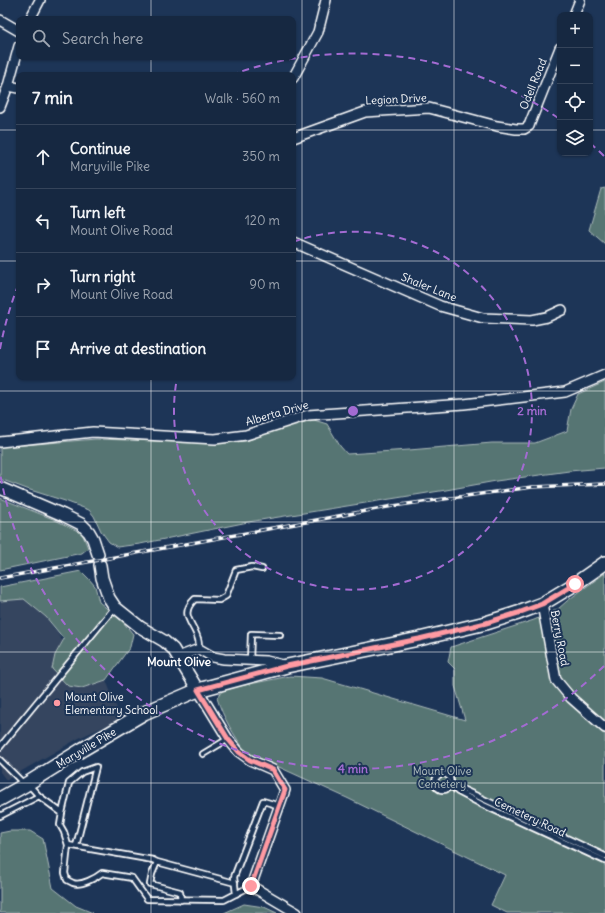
<!DOCTYPE html>
<meta charset="utf-8">
<style>
:root{--surface:#162841;--page:#1f3048;--text:#f1f3f6;--muted:#9ea6b1;--line:#35445a}
body{margin:0;font-family:Delius,sans-serif;background:var(--page);color:var(--text)}
.controls{position:absolute;right:12px;top:12px;display:grid;overflow:hidden;border-radius:8px;box-shadow:0 1px 3px #0004}
.controls button{width:36px;height:36px;display:grid;place-items:center;padding:0;border:0;border-bottom:1px solid var(--line);background:var(--surface);color:var(--text);font:20px sans-serif}
.stop{position:absolute;width:12px;height:12px;margin:-9px;border:3px solid #ff9aa2;border-radius:50%;background:#fff}
.stop.end{background:#ff9aa2;border-color:#fff;box-shadow:0 1px 4px #0008}
.list{margin:0;padding:0;list-style:none}
h2{display:flex;justify-content:space-between;align-items:center;height:52px;margin:0;padding:0 16px;font-size:17px}
h2 small{font-size:13px;font-weight:400;color:var(--muted)}
.list li{display:grid;grid-template-columns:26px 1fr auto;gap:12px;align-items:center;box-sizing:border-box;height:64px;padding:0 16px;border-top:1px solid var(--line)}
.list b{display:block;font-size:15px;white-space:nowrap}
.list p{margin:0;font-size:13px;white-space:nowrap;color:var(--muted)}
.list em{font-size:13px;font-style:normal;color:var(--muted)}
.icon{flex:none;width:22px;height:22px;fill:none;stroke:currentColor;stroke-width:2;stroke-linecap:round;stroke-linejoin:round}
.map{position:relative;flex:none;width:605px;height:913px;overflow:hidden}
.search{position:absolute;background:var(--surface);box-shadow:0 1px 3px #0004;left:16px;top:16px;width:280px;height:44px;display:flex;align-items:center;gap:10px;box-sizing:border-box;padding:0 14px;border-radius:8px;color:var(--muted);font-size:15px}
.panel{position:absolute;background:var(--surface);box-shadow:0 1px 3px #0004;left:16px;top:72px;width:280px;height:308px;border-radius:8px}
.map>svg:first-child{display:block}
.built{fill:#34455f}
.green{fill:#577573;stroke:#abbab9}
.lines{fill:none;stroke-linecap:round;stroke-linejoin:round}
.service-casing{stroke:#fff;stroke-width:8}
.minor-casing{stroke:#fff;stroke-width:12}
.tertiary-casing{stroke:#fff;stroke-width:14}
.secondary-casing{stroke:#fff;stroke-width:16}
.service{stroke:#1d3557;stroke-width:4.5}
.minor{stroke:#1d3557;stroke-width:9}
.tertiary{stroke:#1d3557;stroke-width:11}
.secondary{stroke:#1d3557;stroke-width:13}
.rail-casing{stroke:#fff;stroke-width:3.5}
.rail{stroke:#1d3557;stroke-width:2;stroke-dasharray:6;stroke-linecap:butt}
.route{stroke:#ff9aa2;stroke-width:5}
.grid{fill:none;stroke:#fff;stroke-width:1;stroke-opacity:0.55}
.ring{fill:none;stroke:#a36bd2;stroke-width:2;stroke-dasharray:7 5}
.poi-dot{fill:#ff9aa2;stroke:#1d3557;stroke-width:1.5}
.labels{text-anchor:middle;dominant-baseline:central;stroke-width:4;stroke-linejoin:round;paint-order:stroke}
.street-label{font-size:11px;fill:#fff;stroke:#1d3557}
.poi-label{font-size:11px;fill:#fff;stroke:#1d3557;text-anchor:start}
.park-label{font-size:11px;fill:#b3c1c0;stroke:#1d3557}
.neighbourhood-label{font-size:12px;font-weight:bold;fill:#fff;stroke:#1d3557}
.centre{fill:#a36bd2;stroke:#1d3557;stroke-width:2}
.ring-label{font-size:12px;text-anchor:middle;font-weight:bold;fill:#a36bd2;stroke:#1d3557;stroke-width:4;stroke-linejoin:round;paint-order:stroke}
</style>
<div class="map">
<svg width="605" height="913" viewBox="0 0 605 913">
<rect width="100%" height="100%" fill="#1d3557"/>
<filter id="ink" filterUnits="userSpaceOnUse"><feTurbulence type="fractalNoise" baseFrequency=".025" numOctaves="2"/><feDisplacementMap in="SourceGraphic" scale="8" xChannelSelector="R" yChannelSelector="G"/><feConvolveMatrix kernelMatrix="1 2 1 2 8 2 1 2 1" color-interpolation-filters="sRGB"/></filter>
<g filter="url(#ink)">
<path class="built" d="M24,599l22,18 18,26 18,45 24,-8 15,39 -42,19 -73,42 -6,-8v-171z"/>
<path class="green" d="M605,188v56l-16,-14 12,-41z
M605,382v86l-36,3 -73,10 -50,9 -198,32 -108,22 -23,3 -8,-5 -8,-11 -7,-15 -5,-6 -24,-9 -38,-12 -27,-10v-32l96,-8 125,4 25,-2 49,-17 19,-4 13,4 13,22 7,8 62,-4 83,-7h43l32,-12 4,-22 7,-15z
M0,498l53,21 29,14 6,15 -6,5 -82,17z
M81,571l8,8 6,7 4,16 24,20 10,12 -3,13 -24,33 -24,8 -14,-2 -16,-17 3,-14 9,-16 -18,-22 -22,-18 -24,2v-14z
M605,573v340h-98l-16,-8 14,-30 -158,-77 -101,-46c-12,-17 -23,-34 -29,-54l5,-7 18,-5 50,-10 32,2 143,42 -10,-34v-17l-7,-7 3,-15 83,-27 24,-11 9,-8z
M10,831h20l13,8 10,49 23,18 17,7h-93v-80z
M244,904l20,3 13,6h-53z"/>
<g class="lines">
<g class="service-casing">
<path id="service" d="M199,649c0,-3 0,-7 -1,-10 -4,-16 -20,-24 -3,-40l24,1 7,-4 10,-26 16,-3 10,2
M250,661l1,-27 29,1
M0,747l115,-140
M203,754l25,-15
M0,760l24,24
M435 782a8 8 0 1 1 16 0a8 8 0 1 1-16 0Z
M450,785l8,7 23,12 124,57
M453,786l7,2 145,68
M39,796l23,17 -2,12 4,7 4,13 -3,28 2,7c2,1 4,2 6,3 8,3 23,-5 29,-10l30,5 15,21 77,1 27,-14
M62,813l7,-30 13,-11 14,-5 -20,79
M0,816l39,-20 -10,-11
M68,845l85,15 4,2
M236,894l-2,-17 29,-76 17,5
M181,900l-1,-8 -30,-8 2,-10 5,-12 78,21"/>
</g>
<g class="minor-casing">
<path id="minor" d="M574,15l6,-15
M30,19l10,-19
M0,20l19,11
M293,78l25,-46 8,-32
M8,86l11,2
M0,107l8,-21 11,-40
M293,138l72,-26 64,-4 68,18 19,3h8l5,-3 1,-3 30,-75
M293,242l147,64 43,12 49,2 15,-3 15,-7
M0,442l93,-10 122,7 31,-4 62,-20 156,-11 101,-12 40,-17
M542,604l14,76 15,18 34,30
M178,657l21,-8 14,8 11,2 42,2 17,4
M198,690l30,49 11,13 11,8 23,10 12,20 -34,96 46,27"/>
</g>
<g class="tertiary-casing">
<path id="tertiary" d="M0,488l63,27 18,9 8,8 4,7 5,15
M100,565l2,13 7,20 6,9 25,20 24,14 9,8 25,41"/>
</g>
<g class="secondary-casing">
<path id="secondary" d="M0,799l25,-14 58,-36 61,-36 54,-23 89,-24 132,-27 67,-16 32,-10 24,-9 33,-20 30,-21"/>
</g>
<use href="#service" class="service"/>
<use href="#minor" class="minor"/>
<use href="#tertiary" class="tertiary"/>
<use href="#secondary" class="secondary"/>
<g class="rail-casing">
<path id="rail" d="M0,578l393,-72 139,-19 73,-3"/>
</g>
<use href="#rail" class="rail"/>
</g>
</g>
<g class="lines" filter="url(#ink)">
<path class="route" d="M251,886l34,-96 -12,-20 -23,-10 -11,-8 -11,-13 -30,-49 89,-24 132,-27 67,-16 32,-10 24,-9 33,-20"/>
</g>
<path class="grid" d="M151,0v19M302,0v913M454,0v913M151,57v18M0,130h19M293,130h267M590,130h15M0,261h19M293,261h312M151,377v536M0,391h605M0,522h605M0,652h605M0,783h605"/>
<g class="ring">
<path d="M293 242A179 179 0 1 1 177 378"/>
<path d="M604 666A358 358 0 0 1 0 473M0 349A358 358 0 0 1 19 283M231 75A358 358 0 0 1 558 118M590 143A358 358 0 0 1 604 156"/>
</g>
<circle class="poi-dot" cx="57" cy="703" r="4"/>
<g class="labels">
<g class="street-label">
<text transform="translate(533 84) rotate(-68)">Odell Road</text>
<text transform="translate(396 99) rotate(-3)">Legion Drive</text>
<text transform="translate(429 287) rotate(22)">Shaler Lane</text>
<text transform="translate(277 413) rotate(-16)">Alberta Drive</text>
<text transform="translate(560 638) rotate(79)">Berry Road</text>
<text transform="translate(86 748) rotate(-31)">Maryville Pike</text>
<text transform="translate(530 817) rotate(25)">Cemetery Road</text>
</g>
<g class="poi-label">
<text x="65" y="697">Mount Olive<tspan x="65" dy="13">Elementary School</tspan></text>
</g>
<g class="park-label">
<text x="442" y="771">Mount Olive<tspan x="442" dy="13">Cemetery</tspan></text>
</g>
<g class="neighbourhood-label">
<text x="179" y="661">Mount Olive</text>
</g>
</g>
<circle cx="353" cy="411" r="6" class="centre"/>
<g class="ring-label">
<text x="532" y="415">2 min</text>
<text x="353" y="773">4 min</text>
</g>
</svg>
<div class="controls">
<button>+</button>
<button>−</button>
<button><svg class="icon" aria-label="locate" viewBox="0 0 24 24"><circle cx="12" cy="12" r="6"/><path d="M12 2v4M12 18v4M2 12h4M18 12h4"/></svg></button>
<button><svg class="icon" aria-label="layers" viewBox="0 0 24 24"><path d="M12 4l9 5-9 5-9-5zM3 14l9 5 9-5"/></svg></button>
</div>
<div class="stop" style="left:575px;top:584px"></div>
<div class="stop end" style="left:251px;top:886px"></div>
<div class="search"><svg class="icon" aria-label="search" viewBox="0 0 24 24"><circle cx="10" cy="10" r="6"/><path d="M15 15l6 6"/></svg>Search here</div>
<section class="panel">
<h2>7 min<small>Walk · 560 m</small></h2>
<ul class="list">
<li><svg class="icon" aria-label="ahead" viewBox="0 0 24 24"><path d="M12 20V5M6 11l6-6 6 6"/></svg><div><b>Continue</b><p>Maryville Pike</p></div><em>350 m</em></li>
<li><svg class="icon" aria-label="left" viewBox="0 0 24 24"><path d="M17 20v-9H6M10 6l-5 5 5 5"/></svg><div><b>Turn left</b><p>Mount Olive Road</p></div><em>120 m</em></li>
<li><svg class="icon" aria-label="right" viewBox="0 0 24 24"><path d="M7 20v-9h11M14 6l5 5-5 5"/></svg><div><b>Turn right</b><p>Mount Olive Road</p></div><em>90 m</em></li>
<li><svg class="icon" aria-label="arrive" viewBox="0 0 24 24"><path d="M6 21V4h12l-3 4 3 4H6"/></svg><div><b>Arrive at destination</b></div></li>
</ul>
</section>
</div>
